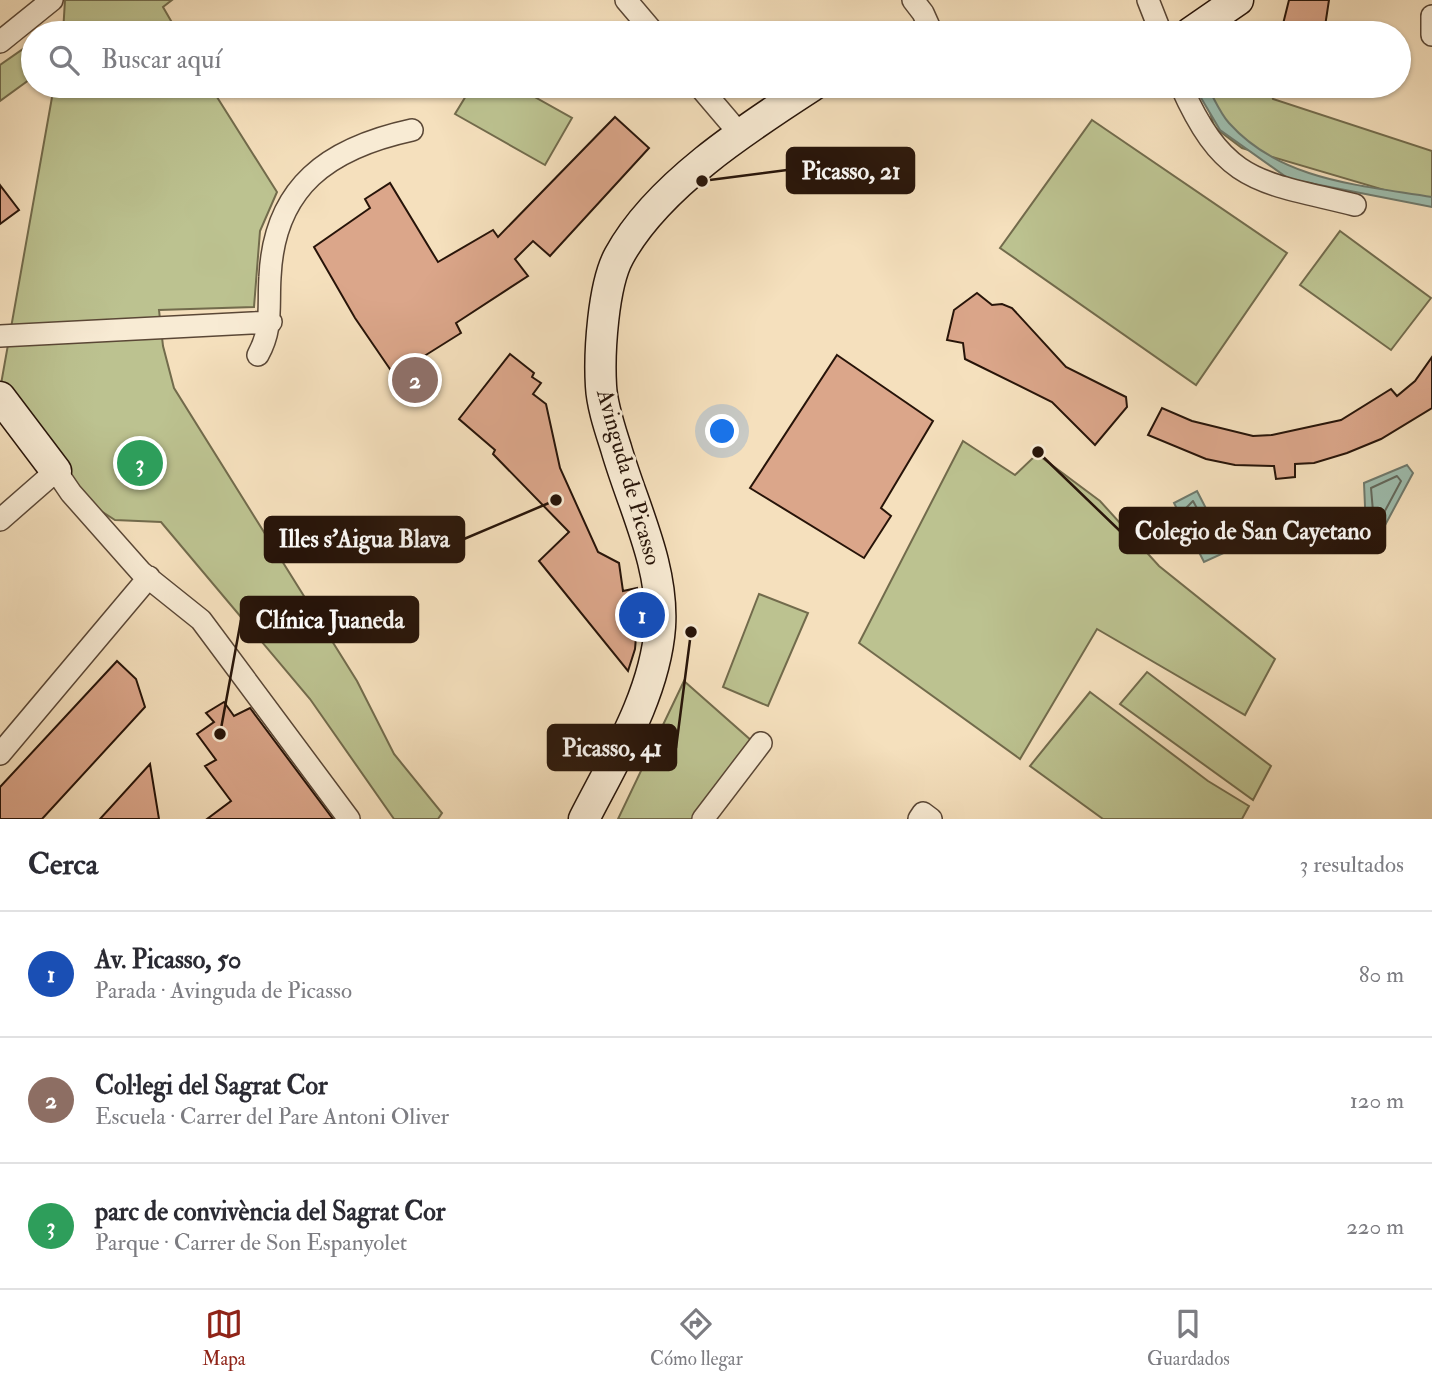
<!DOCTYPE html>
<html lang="es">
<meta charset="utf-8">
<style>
:root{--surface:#fff;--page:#f7f7f7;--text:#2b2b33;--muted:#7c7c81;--line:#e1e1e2;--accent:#8f2418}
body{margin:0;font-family:"IM FELL Double Pica",serif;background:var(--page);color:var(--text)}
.you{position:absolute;left:723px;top:432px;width:24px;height:24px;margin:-18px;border:5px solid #fff;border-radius:50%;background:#1a73e8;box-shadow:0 0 0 10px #1a73e833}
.badge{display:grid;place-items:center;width:46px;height:46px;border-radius:50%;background:var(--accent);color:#fff;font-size:23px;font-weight:700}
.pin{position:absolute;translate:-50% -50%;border:4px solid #fff;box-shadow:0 2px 7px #0006}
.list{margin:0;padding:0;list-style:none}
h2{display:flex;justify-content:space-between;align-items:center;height:91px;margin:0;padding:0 28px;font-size:30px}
h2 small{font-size:23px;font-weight:400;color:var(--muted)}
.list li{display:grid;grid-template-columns:46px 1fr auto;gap:21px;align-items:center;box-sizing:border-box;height:126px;padding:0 28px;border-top:2px solid var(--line)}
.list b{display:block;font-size:26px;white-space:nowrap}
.list p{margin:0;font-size:23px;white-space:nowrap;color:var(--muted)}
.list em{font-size:23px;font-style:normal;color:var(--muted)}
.icon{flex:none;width:38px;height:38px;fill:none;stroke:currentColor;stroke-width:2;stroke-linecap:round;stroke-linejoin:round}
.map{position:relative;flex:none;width:1432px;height:819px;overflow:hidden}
.search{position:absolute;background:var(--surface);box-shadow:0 2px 5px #0004;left:21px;right:21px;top:21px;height:77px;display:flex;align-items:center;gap:18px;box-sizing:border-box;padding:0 24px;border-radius:38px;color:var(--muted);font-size:26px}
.sheet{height:469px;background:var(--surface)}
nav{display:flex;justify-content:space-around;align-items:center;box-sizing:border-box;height:98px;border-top:2px solid var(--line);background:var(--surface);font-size:19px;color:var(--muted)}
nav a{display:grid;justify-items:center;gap:4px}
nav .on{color:var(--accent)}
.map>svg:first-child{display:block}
.green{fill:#bcc290;stroke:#726b4c;stroke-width:2}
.water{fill:#9dbdae;stroke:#6e796c;stroke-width:2}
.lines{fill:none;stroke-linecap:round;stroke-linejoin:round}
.shore{stroke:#62685c;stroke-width:2}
.building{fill:#dba68a;stroke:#271409;stroke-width:2}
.street-casing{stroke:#5a4736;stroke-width:24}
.secondary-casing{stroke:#271409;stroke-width:33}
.street{stroke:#f8ebd4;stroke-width:21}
.secondary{stroke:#f8ebd4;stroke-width:30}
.labels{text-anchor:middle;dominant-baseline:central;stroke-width:6;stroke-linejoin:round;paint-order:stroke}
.street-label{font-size:23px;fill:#271409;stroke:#f8ebd4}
.leader{fill:none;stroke:#271409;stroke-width:2.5}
.callout-dot{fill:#271409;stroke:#f8ebd4;stroke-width:2.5}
.callout{fill:#271409;stroke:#271409;stroke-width:2.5}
.callout-label{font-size:24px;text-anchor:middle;font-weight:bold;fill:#fff}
</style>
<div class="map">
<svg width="1432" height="819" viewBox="0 0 1432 819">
<rect width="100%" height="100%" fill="#f5e0bd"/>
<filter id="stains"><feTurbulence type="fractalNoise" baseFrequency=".00286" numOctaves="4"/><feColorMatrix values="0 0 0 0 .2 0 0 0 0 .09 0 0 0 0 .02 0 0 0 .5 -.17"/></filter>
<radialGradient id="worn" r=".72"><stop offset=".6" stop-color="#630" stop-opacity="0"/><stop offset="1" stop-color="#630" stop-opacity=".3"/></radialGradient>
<path class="green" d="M65,0h107l-9,7 15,26h-115z
M23,49l10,14v14l-33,24v-36z
M54,86h156l67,106 -17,39 -6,76 -95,3 4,36 11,42 183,293 37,73 48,59 -4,6h-44l-84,-120 -149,-177 -46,-2 -25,-16 -89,-120z
M472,86h43l57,32 -27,47 -90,-51z
M1203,86h67l3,13 159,52v53l-190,-56 -28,-21z
M1092,120l195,133 -91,132 -196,-137z
M1340,231l91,67 -40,52 -91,-65z
M963,441l52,34 22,-21 63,47 59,65 116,93 -30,56 -148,-86 -77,130 -161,-116z
M759,594l49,19 -40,93 -45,-19z
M1147,672l124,94 -18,34 -133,-96z
M684,681l69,61 -58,77h-77z
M1090,692l118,89 41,25 -7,13h-139l-73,-53z"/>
<path class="water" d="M1194,86h13c7,12 13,27 22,37 52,58 131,62 203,74v10l-143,-28 -69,-49z
M1407,465l6,8 -30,56 -9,4 -8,-4 -2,-46z
M1197,491l31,60 -24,11 -30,-59z"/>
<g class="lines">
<path class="shore" d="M1397,476l4,5 -22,41 -5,1 -3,-35z
M1193,501l24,44 -7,6 -4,-1 -21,-41z"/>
</g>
<path class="building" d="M1289,0h40l-5,33h-12l-29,-9z
M615,117l34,31 -99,108 -17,-15 -18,18 13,17 -72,47 5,10 -67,42 -39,-57 -41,-71 56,-39 -5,-9 25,-16 48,79 55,-32 5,7z
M0,185l19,25 -19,14z
M977,293l15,12 10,-1 10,4 54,59 60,30 1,10 -32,38 -43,-43 -87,-43 -2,-16 -16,-3 7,-30z
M510,354l24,19 -2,4 9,6 -8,11 13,10 14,64 38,84 21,11 4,28 14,-3 2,15 -4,46 -7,22 -89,-110 30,-29 -76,-78 2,-4 -36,-31z
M837,355l96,66 -52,87 10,8 -27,42 -114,-70z
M1432,357v51l-51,31 -34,14 -33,10 -19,1v13l-19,2 -2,-13 -39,-1 -29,-6 -58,-24 14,-27 30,13 61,15 19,-1 69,-15 50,-31 6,7 18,-15z
M117,661l19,18 9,28 -103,112h-42v-32z
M224,702l10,14 16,-8 83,111h-126l24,-18 -26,-35 11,-6 -19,-26 17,-12 -8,-9z
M150,764l9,55h-59z"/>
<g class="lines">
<g class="street-casing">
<path id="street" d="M626,0l28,33
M913,0l10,13 9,20
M1148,0l13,33
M1432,16v19
M0,42l52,-42
M699,86l40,47
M1181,86c44,99 78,95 174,119
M0,336l271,-14
M258,355c15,-27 10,-48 12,-78 4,-91 59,-129 142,-147
M0,520l56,-49 15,22 70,79 60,48 148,199
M0,754l149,-177
M703,819l58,-76
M919,819l4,-6 8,6"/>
</g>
<g class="secondary-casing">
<path id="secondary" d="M1190,33l48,-33
M0,397l56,74
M584,819c30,-59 71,-124 76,-192 4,-62 -27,-120 -44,-179 -6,-19 -14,-42 -15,-62 -2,-33 2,-101 18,-130 38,-70 128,-128 193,-170"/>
</g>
<use href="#street" class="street"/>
<use href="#secondary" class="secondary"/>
</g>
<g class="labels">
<g class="street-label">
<text transform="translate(629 477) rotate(74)">Avinguda de Picasso</text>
</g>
</g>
<path class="leader" d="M702 181L787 170M1038 452L1120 531M556 500L464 539M220 734L241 620M691 632L676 748"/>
<g class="callout-dot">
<circle cx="702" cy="181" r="7"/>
<circle cx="1038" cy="452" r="7"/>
<circle cx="556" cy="500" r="7"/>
<circle cx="220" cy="734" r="7"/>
<circle cx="691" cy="632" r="7"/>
</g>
<g class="callout">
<rect x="787" y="148" width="127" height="45" rx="7"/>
<rect x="1120" y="508" width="265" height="45" rx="7"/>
<rect x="265" y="517" width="199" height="45" rx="7"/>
<rect x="241" y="597" width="177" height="45" rx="7"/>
<rect x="548" y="725" width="128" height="45" rx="7"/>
</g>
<g class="callout-label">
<text x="851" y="179">Picasso, 21</text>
<text x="1253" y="539">Colegio de San Cayetano</text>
<text x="364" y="547">Illes s'Aigua Blava</text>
<text x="330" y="628">Clínica Juaneda</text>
<text x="612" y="756">Picasso, 41</text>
</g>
<rect width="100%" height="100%" filter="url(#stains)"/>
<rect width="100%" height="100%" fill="url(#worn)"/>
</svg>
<div class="you"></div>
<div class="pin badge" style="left:642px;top:615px;background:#1a4fb4">1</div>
<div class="pin badge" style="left:415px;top:380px;background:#8d6e63">2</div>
<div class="pin badge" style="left:140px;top:463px;background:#2e9e5b">3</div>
<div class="search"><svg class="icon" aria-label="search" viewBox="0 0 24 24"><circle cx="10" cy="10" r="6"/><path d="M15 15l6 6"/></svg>Buscar aquí</div>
</div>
<section class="sheet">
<h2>Cerca<small>3 resultados</small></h2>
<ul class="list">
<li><span class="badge" style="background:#1a4fb4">1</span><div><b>Av. Picasso, 50</b><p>Parada · Avinguda de Picasso</p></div><em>80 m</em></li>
<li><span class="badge" style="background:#8d6e63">2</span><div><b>Col·legi del Sagrat Cor</b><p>Escuela · Carrer del Pare Antoni Oliver</p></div><em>120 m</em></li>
<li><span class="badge" style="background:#2e9e5b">3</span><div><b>parc de convivència del Sagrat Cor</b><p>Parque · Carrer de Son Espanyolet</p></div><em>220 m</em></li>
</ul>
</section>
<nav>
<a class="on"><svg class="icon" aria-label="map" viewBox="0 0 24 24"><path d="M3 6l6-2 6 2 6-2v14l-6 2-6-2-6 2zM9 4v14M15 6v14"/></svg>Mapa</a>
<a><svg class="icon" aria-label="directions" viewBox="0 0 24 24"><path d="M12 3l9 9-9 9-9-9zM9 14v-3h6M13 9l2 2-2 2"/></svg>Cómo llegar</a>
<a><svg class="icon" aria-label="saved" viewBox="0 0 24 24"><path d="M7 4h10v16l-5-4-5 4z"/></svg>Guardados</a>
</nav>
